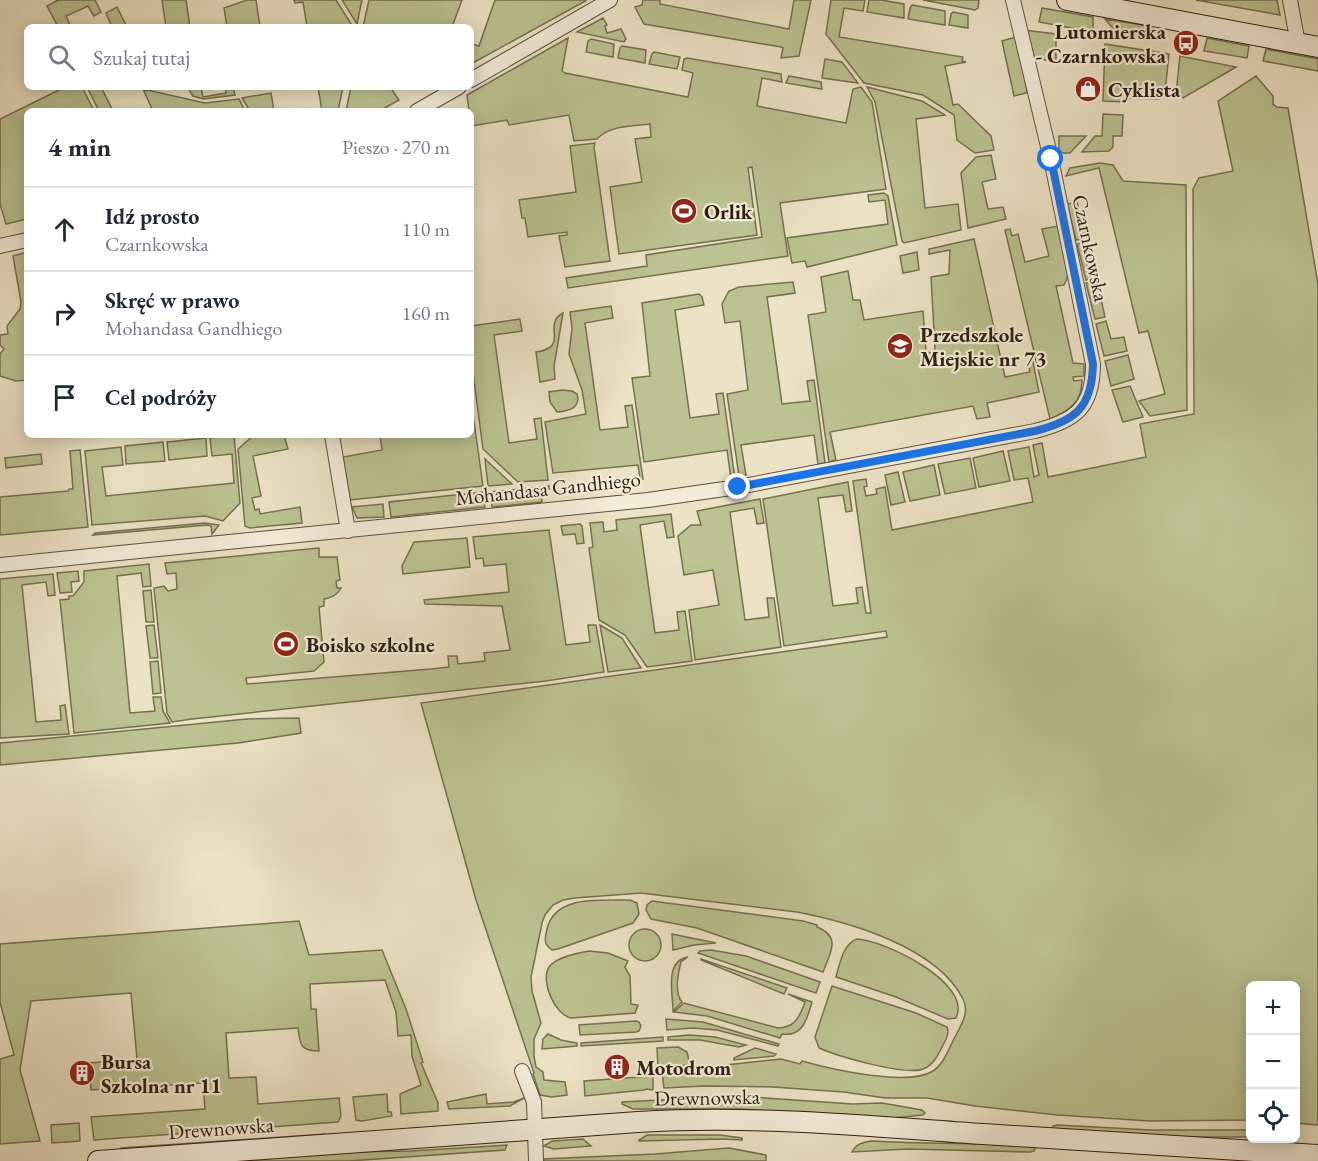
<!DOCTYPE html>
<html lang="pl">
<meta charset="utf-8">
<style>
:root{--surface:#fff;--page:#f6f6f7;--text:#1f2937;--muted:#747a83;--line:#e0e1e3}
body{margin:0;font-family:"EB Garamond",serif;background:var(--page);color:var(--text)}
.controls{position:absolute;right:18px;bottom:18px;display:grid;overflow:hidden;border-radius:9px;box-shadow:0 3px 15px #0003}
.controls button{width:54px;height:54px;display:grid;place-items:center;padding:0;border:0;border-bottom:2px solid var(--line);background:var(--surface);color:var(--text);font:30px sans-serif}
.stop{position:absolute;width:18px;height:18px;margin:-14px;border:4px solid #1a73e8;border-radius:50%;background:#fff}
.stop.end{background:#1a73e8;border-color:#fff;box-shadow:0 2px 6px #0008}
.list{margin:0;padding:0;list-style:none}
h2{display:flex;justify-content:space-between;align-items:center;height:78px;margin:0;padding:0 24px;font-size:26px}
h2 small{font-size:20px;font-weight:400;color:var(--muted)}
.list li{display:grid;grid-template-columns:39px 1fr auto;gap:18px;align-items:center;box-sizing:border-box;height:84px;padding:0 24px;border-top:2px solid var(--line)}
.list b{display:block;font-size:22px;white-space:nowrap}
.list p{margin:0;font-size:20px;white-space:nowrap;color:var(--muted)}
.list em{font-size:20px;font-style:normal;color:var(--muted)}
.icon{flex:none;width:33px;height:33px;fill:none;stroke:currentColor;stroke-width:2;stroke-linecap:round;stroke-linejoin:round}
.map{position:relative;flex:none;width:1318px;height:1161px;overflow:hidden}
.search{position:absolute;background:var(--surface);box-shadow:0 3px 15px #0003;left:24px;top:24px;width:450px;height:66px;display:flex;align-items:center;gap:15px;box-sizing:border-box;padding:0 21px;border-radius:9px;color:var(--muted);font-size:22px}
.panel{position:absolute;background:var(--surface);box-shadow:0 3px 15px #0003;left:24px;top:108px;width:450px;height:330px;border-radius:9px}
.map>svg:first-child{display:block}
.green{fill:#bcc291;stroke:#757050;stroke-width:1.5}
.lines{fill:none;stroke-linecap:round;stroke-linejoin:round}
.minor-casing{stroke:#5e4e3c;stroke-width:16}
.secondary-casing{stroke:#2e1d0f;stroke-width:22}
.minor{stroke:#f3ecd9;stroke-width:14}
.secondary{stroke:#f3ecd9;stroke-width:20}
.route{stroke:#1a73e8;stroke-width:8}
.labels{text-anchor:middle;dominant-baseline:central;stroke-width:4.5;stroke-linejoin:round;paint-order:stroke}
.poi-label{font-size:21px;font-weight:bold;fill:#2e1d0f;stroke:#f3ecd9;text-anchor:start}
.street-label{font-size:21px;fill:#2e1d0f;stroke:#f3ecd9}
</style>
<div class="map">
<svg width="1318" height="1161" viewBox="0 0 1318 1161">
<rect width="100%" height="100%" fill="#ece2c5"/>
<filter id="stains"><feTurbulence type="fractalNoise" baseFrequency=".00333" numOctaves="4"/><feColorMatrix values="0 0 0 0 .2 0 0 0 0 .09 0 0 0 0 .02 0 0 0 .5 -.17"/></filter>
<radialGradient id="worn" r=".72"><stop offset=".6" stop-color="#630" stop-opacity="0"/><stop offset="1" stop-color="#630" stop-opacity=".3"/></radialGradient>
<path class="green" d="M58,0h37l6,12 -7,4 -6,-10 -22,10 5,11h-13l-11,-21z
M162,0h24l4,27h-24z
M247,0h9l4,27h-33l-3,-19z
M294,0h42l17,27h-46l-4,-25 -8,1z
M342,0h20l-5,24z
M369,0h93l-10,27h-89z
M495,0h92l-116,64v-20l8,2z
M643,0h17v4l129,25 5,-29h17l-12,56 -18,2 2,-10 -2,-1 -137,-23 -9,-17 7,-2z
M831,0h34l-2,11 -19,-3 -5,29 124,20 -1,4 4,1 -21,4 8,39 5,-1 33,32 3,14 -19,3 -18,-13 -3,-25 -31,-20 -59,-12 -38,-49z
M869,0h12l23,4v14l-37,-6z
M923,0h56l-1,8 -3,2z
M1196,0h81l3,15z
M912,5l33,6v14l-37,-6 2,-11z
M117,7l10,20h-15l-6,-14z
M1042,8l51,9v15l-54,-10z
M953,12l15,3v13l-19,-3 2,-11z
M603,18l4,7 -2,1 2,7 14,-4 5,10 -2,3 -47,-10z
M1105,19l44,7 -3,14 -28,-6z
M1023,30l33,4v27c-28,-1 -26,-7 -33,-31z
M1016,37l11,53 -1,3 -12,3 -12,-55z
M568,38l-6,33 3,2 123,24 5,-24 -11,-3 2,-11 3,-1 94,16 1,8 -20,-4 -5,28 84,16 5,1 7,-34 8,-2 11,15 14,87 -106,14 8,53 -220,32 -2,-10 81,-12 -1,-11 116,-18 -10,-70 -4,1 9,67 -138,19 -9,-67 32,-5 -7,-43 16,-2 -1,-13c-17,2 -40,1 -53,15l-23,2 -5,-26 -60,10 -2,-5 -36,6v-15h-2l-2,-16z
M1207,38l42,8 -2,12 -43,-7z
M591,39l23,5 -1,13 -27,-5 2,-11z
M1105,44l64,10 -4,38 -6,7 -34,-1 -1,4 -21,-1z
M622,46l24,4 -1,13 -27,-5 2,-10z
M1266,49l52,10v12l-55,-10z
M654,52l26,5 -3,12 -28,-5 3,-10z
M1180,56l56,11 -53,31 -3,-6 -4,2z
M825,59l17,3 16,21 -36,-5z
M789,76l32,6 1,7 -36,-6z
M1256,76l17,20v8l4,3 11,1 30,176v841l-22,-2v-137h-46v134l-100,1 -92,-6 -83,-9 -48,-8h-42l-41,-6 -71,-5 -69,-1 -40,2 -2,-16 119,-13 19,5 2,-3c28,8 106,26 131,10 11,-7 16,-23 22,-34 6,-12 15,-25 8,-38 -26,-52 -114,-77 -166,-87l-156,-19 -66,5 -12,2 -10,5 -8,10 -3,8 -11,54 1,14 9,32 -7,16v17l2,11 7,5 1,8 21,2 2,13 -15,2 -12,-2 -7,-21 1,-1 -58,-173 -55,-197 466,-66 -1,-6 -102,15 -21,-147 85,-17 4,29 -6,1 -3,-17 -25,3 15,108 25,-3 -2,-15 6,-1 4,26h5l-18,-132 13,-2 1,7 -3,1 2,9 11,-2 -1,-5 9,-2 7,43 141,-28 -5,-24 -14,2 -6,-29 21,-4 5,30 5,-2 -6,-30 9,-2 6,34 98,-20 -6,-33 54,-10 -1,-225 6,-11 34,-7 -15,-70z
M65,87h17l12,24h-67v108l-21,5 -6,-20v-85z
M87,87h14l12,24h-14z
M187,87h14l2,10 23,-4v-6h7l2,8 -32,4 -10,-3z
M318,87h25l-5,24h-16z
M351,87h39l9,13 -16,9 1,2h-38z
M867,87l55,14 23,14 -29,4 9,89 33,-4 3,26 -57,13 -2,-2 -27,-139z
M143,89l62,14 34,-4 6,12h-92z
M271,93l3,18h-24l-8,-13z
M1103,114l20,1 -1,21h-9v11l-4,4 -27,1 13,-16h7z
M1059,136h27l-16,17h-8l-3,-4z
M595,143l-1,4 16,114 -45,6 -6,-31 8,-1v-3l-39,5 -3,-19h-3l-3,-18 57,-8 -6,-46z
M991,155l5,24 -14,3 6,27 15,-2 3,12 -38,9 -7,-55 15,-16z
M1100,163l13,2 10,16 63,4 1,225 -37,6 -11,-15 26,-7 -17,-63 -9,2 -40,-165 -33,8 4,-8z
M884,193l4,3 9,49 -90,22 -2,-6 -13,2 -5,-25 101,-14 -3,-24 -16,2 -1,-7z
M1077,202l9,36 -10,2 -9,-36z
M1058,226c5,18 17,41 6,59l-8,1 17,77 11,1v12l-11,1 1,4 8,-1c0,23 -13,31 -32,39l-45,-189 5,-1 2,7 6,-2 7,28 24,-6 -7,-27z
M974,239l31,138 25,-5 -2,-9 5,-1 6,30 -52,11 3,14 -13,2 -4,-13 -143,26 6,28 -7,2 -21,-147 18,-3 -5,-35 27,-6 5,29h7l4,20 59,-9 3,41 7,1 2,-4 -4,-72 18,-3 1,-24 -21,4v-5z
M1087,242l9,35 -10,3 -9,-36z
M27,252v128l-11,1 -16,-5v-22l4,-5 -4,-4v-10l8,-1 -1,-8 13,-17 1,-7 -8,-46z
M917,252l2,18 -16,3 -3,-17z
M1097,281l8,36 -10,2 -9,-36z
M793,282l2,11 -28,4 15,107 28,-3 -3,-20 7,-1 11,83 -7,1 -4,-29 -73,10 5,30 -7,1 -12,-82 21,-4 -8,-69 -15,2 -3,-19 7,-13 10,-4z
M699,294l3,3 2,8 -29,5 15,108 29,-4 -3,-20 7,-1 12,86h-4l-4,-29 -83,12 -12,-84 18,-2 -8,-73z
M611,306l2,12 -28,5 15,107 28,-3 -3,-21 7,-1 11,74h-3l-2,-14 -85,8 -8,-51 41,-8 -4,-24 -13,-36 3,-25 -2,-17z
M563,313l-9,53 1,13 -15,3 -4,-30c35,-5 5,-27 27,-39z
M520,319l2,12 -28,4 15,108 28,-4 -3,-20 7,-1 7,62 -30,2 -35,-33 -12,-91v-32z
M1106,321l5,18 13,-2 3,14 -23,5 -8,-32z
M1128,355l6,24 -23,7 -6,-25z
M1130,386l13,31 -20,5 -11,-32z
M562,390l10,1 5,3c4,14 -8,17 -20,18l-7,-10 -1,-10z
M471,400l12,86 -133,14 -7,-43 39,-7 -2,-15h91z
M234,435l6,68 -17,18 -18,-5 -113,9 -7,-74 36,-4 2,18 -21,2 4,29 128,-13 -2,-29 -20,2 -2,-18z
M254,435h30l4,14 -35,7 8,40 -9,2 3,12 4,-1 1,5 40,-7 2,16 -52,5 -5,-2 -7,-77z
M206,438l1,18 -38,4 -2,-18z
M163,442l2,19 -39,3 -1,-18z
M80,450l8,77 -88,8v-38l68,-6 1,-2h4l-3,-38z
M1003,451l7,30 -31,6 -6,-29z
M41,454l1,10 -36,4 -1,-10z
M970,458l6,30 -31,6 -7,-30z
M485,459l27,25 -24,2z
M934,465l6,30 -30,6 -7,-29z
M898,472l7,30 -14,3 -6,-30z
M549,486v3l-8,1 1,12 -50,5 -2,-15z
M483,492l2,15 -94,10 -2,-15z
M760,499l4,24 -7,1 -3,-16 -24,4 15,108 24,-3 -2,-19h7l7,49 -86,13 -6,-50 30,-5 -6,-35 -29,5 -6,-39 13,-11h10l-4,-14z
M383,504l1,13 -27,1 -5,-11z
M671,514l3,23 -7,1 -3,-17 -24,4 15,108 24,-3 -2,-18 8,-1 7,50 -45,6 -22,-32 -26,-15 -10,-72 4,-1 -3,-24 13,-1 1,10 13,-2 -1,-10z
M205,523l14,2 -7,9 -1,-8 -4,-1 -114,10 2,-2z
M580,524l2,2 2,17 -7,1 -2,-10 -12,1 -2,-9z
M549,530l17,115 24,-3 -2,-17h8l8,47 -58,9 -354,38 -20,3 -5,-9 -13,-125 10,-2 4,5 9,-2 -1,-16 -9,1 -2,-11 154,-15v9h18l3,23 -4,1 1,7h4c-4,7 -8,9 -17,11v7l-5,1 5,55 -10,9 -68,7 1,6 184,-15 18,-2 -1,-11h9l1,8 27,-3 -1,-8 26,-3 -8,-44 -77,-2 -1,-4 85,-8 -3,-28 -22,2 -1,-8 -7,1 -3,-22z
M467,538l3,29 -67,7 -1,-8 12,-24z
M149,564l2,22 -8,1 -2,-14 -24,3 13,137 25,-2 -2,-14h8l2,14 7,12 -96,10 -14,-133 9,-1v-3h4l11,-14v-11z
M78,571l1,10 -8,1 1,10 -12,1 -3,-20z
M53,574l2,21 -7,1 -2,-14 -24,3 14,137 25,-2 -1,-14 5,-1 4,29 -69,4v-159z
M151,590l3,32h-8l-3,-31z
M154,625l4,33h-8l-4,-32z
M600,625l22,13 19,30 -33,4z
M158,661l3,32 -8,1 -3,-32z
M299,718l2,15 -63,10 -238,22v-22l247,-24z
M630,900l7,3 2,11 -6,9 -75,26 -6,1c-9,-6 -7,-12 -5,-21 8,-35 54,-28 83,-29z
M652,901l151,20 14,4v2c25,10 13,26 6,45l-126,-44 -46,-9 -5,-9 1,-5z
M299,921l10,34 73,-5 24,59 17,53 -2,1 17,40v8l-37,3 -1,-20 21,-9 -9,-29 -1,-21 -13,1 -2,-24 -11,-32 -75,4 1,25h5l3,42c-19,0 -19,-7 -21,-23l-72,5 3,45 27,-1 2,27 81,-6 2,18 -3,6 -244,18 -3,-23 114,-8 -2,-26 -112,7 -2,-27 48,-4 -6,-66 -100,8 -11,69 20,71 -40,3v-85l14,-4 -14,-53v-58z
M629 945a16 16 0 1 1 32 0a16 16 0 1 1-32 0Z
M672,934l44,9 -22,2 -21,5z
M857,939c27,1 116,44 99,79l-8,1 -52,-22 -60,-20c4,-14 7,-33 21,-38z
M711,950l35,6 74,26 -4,11 -118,-40 2,-2z
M589,951l19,2 20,8 -3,6 5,9 1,28 7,1 -3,8 -64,5c-16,-3 -31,-37 -22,-51 7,-10 29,-14 40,-16z
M688,957l-7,5c-3,12 -7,30 1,40l-9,9c0,-18 -9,-50 15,-54z
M701,959l86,29 -3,6 -83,-34z
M832,986l84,27 31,14c3,7 -2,14 -6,22 -4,8 -8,16 -18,20 -18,7 -86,-13 -104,-21l-4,-11z
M788,994l24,8c-5,17 -9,35 -30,32l-2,4 -73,-22 -33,-4 10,-9 94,25c17,0 22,-12 27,-26z
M666,1019l37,3 76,22 -1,2 -61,-16 -24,-2 -26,2z
M636,1021l3,1 2,4 -2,5 -3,1 -56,3 -1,-10z
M548,1034l13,6 16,3v3l-35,3 1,-10z
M689,1035l26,2 31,8 -7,2 -39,-7h-32v-3z
M663,1037v4l-82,5v-3z
M678,1047l9,5 3,13 -32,3 -1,-20z
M755,1048l21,6 -2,2 -40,4v-2z
M653,1076v14l-7,-1 -2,1 -59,6 -1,-15z
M387,1094l1,18h3l1,4 -30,5 -6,-1 -3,-23z
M486,1094l1,10 27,-2 10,-4 -14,8 -61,3 -2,-7z
M739,1096l113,8 30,-1 40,7 3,3 -2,2 -31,3 -154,-9h-105l-11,-5v-2z
M79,1123l1,18 -28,2 -1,-18z
M1057,1125l94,5h99v7h-74l-125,-7 2,-4z
M326,1134l-205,16v-2z
M647,1135h73l22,3v2l-21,-1 -82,2v-1z
M583,1139l8,7 -37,3 -10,-3 8,-5z
M871,1141c55,3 110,2 165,5l-2,5 -4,1 -122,-3 -56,3c4,-8 11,-10 19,-11z
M507,1145l-2,5 -156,11h-123l123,-9 62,-1z
M729,1148l37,7v6h-221l-2,-2 112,-5z"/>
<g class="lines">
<g class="minor-casing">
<path id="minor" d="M1290,0l8,44
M471,80l139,-80
M417,111l42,-24
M0,246l27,-6
M332,435l16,96
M0,565l648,-65 90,-13 297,-56c40,-10 58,-23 58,-67l-42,-205 -38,-159
M522,1071l12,31 2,59"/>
</g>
<g class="secondary-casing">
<path id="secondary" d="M1067,0l251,47
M98,1161l540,-39c115,-7 230,4 345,12 111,8 223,13 335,21"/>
</g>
<use href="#minor" class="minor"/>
<use href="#secondary" class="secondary"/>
</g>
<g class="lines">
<path class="route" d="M738,487l297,-56c40,-10 57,-23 58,-67l-42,-205"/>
</g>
<defs>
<g id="bus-disc" transform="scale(1.35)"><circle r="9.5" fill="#8f2418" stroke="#f3ecd9"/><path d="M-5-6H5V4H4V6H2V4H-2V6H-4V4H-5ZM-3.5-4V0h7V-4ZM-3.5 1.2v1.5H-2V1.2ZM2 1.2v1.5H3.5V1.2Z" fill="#fff"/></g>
<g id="shop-disc" transform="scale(1.35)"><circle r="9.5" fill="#8f2418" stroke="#f3ecd9"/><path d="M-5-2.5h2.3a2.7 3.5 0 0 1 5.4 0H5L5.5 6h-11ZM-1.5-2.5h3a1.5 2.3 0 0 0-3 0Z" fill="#fff"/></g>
<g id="stadium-disc" transform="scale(1.35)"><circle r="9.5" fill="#8f2418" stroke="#f3ecd9"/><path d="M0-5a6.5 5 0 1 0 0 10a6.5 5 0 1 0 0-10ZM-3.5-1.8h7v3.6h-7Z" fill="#fff"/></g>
<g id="school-disc" transform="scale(1.35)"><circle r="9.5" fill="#8f2418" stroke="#f3ecd9"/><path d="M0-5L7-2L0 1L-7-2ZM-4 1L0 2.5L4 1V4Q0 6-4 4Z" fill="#fff"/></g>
<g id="building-disc" transform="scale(1.35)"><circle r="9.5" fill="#8f2418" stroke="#f3ecd9"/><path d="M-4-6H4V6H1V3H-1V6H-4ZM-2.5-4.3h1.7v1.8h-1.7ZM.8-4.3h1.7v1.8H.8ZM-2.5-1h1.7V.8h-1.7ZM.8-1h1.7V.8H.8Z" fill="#fff"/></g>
</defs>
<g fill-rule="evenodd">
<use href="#bus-disc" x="1186" y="43"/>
<use href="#shop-disc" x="1088" y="89"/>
<use href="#stadium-disc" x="684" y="211"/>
<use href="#school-disc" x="900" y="346"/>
<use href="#stadium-disc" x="286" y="644"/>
<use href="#building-disc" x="617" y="1067"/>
<use href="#building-disc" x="82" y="1073"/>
</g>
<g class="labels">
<g class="poi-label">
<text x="1166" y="31" text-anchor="end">Lutomierska<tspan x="1166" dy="24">- Czarnkowska</tspan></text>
<text x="1108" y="89">Cyklista</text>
<text x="704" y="211">Orlik</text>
<text x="920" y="334">Przedszkole<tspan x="920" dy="24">Miejskie nr 73</tspan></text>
<text x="306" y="644">Boisko szkolne</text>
<text x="101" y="1061">Bursa<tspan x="101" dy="24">Szkolna nr 11</tspan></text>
<text x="636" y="1067">Motodrom</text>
</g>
<g class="street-label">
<text transform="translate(1091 248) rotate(78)">Czarnkowska</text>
<text transform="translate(548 488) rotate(-6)">Mohandasa Gandhiego</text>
<text transform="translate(707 1097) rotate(-1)">Drewnowska</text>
<text transform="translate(221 1128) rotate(-4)">Drewnowska</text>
</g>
</g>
<rect width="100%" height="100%" filter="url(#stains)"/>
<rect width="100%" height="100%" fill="url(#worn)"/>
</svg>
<div class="controls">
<button>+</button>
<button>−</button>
<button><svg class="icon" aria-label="locate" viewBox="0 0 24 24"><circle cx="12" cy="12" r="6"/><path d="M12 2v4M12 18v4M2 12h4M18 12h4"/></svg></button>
</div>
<div class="stop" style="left:1051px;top:159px"></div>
<div class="stop end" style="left:738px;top:487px"></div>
<div class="search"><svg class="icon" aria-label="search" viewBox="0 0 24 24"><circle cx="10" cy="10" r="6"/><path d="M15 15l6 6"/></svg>Szukaj tutaj</div>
<section class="panel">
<h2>4 min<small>Pieszo · 270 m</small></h2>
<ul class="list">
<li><svg class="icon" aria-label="ahead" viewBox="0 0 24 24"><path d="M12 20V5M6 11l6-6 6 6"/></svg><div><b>Idź prosto</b><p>Czarnkowska</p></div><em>110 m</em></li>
<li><svg class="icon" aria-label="right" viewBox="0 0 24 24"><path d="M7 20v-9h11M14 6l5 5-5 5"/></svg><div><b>Skręć w prawo</b><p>Mohandasa Gandhiego</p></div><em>160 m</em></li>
<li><svg class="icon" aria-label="arrive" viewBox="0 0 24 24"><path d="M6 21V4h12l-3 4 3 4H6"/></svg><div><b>Cel podróży</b></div></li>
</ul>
</section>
</div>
